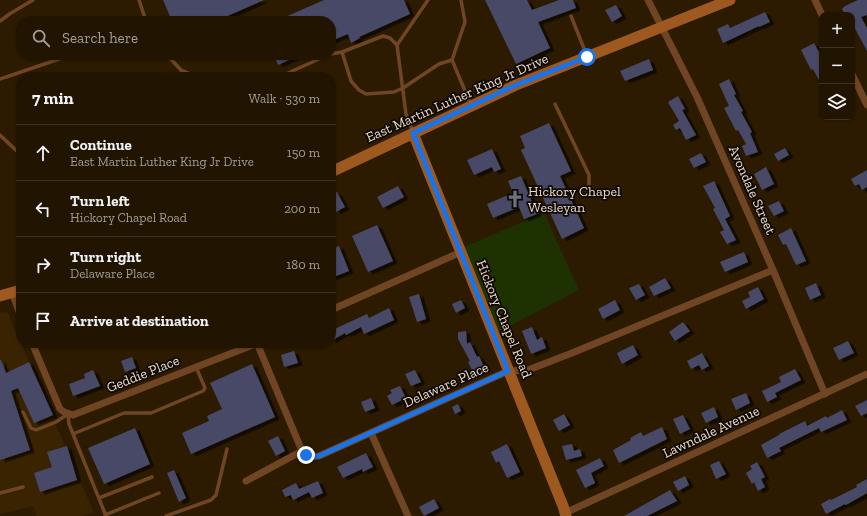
<!DOCTYPE html>
<meta charset="utf-8">
<style>
:root{--surface:#211400;--page:#291d0a;--text:#f1f3f6;--muted:#a29e99;--line:#3e3322}
body{margin:0;font-family:"Zilla Slab",serif;background:var(--page);color:var(--text)}
.controls{position:absolute;right:12px;top:12px;display:grid;overflow:hidden;border-radius:8px;box-shadow:0 1px 3px #0004}
.controls button{width:36px;height:36px;display:grid;place-items:center;padding:0;border:0;border-bottom:1px solid var(--line);background:var(--surface);color:var(--text);font:20px sans-serif}
.stop{position:absolute;width:12px;height:12px;margin:-9px;border:3px solid #1a73e8;border-radius:50%;background:#fff}
.stop.end{background:#1a73e8;border-color:#fff;box-shadow:0 1px 4px #0008}
.list{margin:0;padding:0;list-style:none}
h2{display:flex;justify-content:space-between;align-items:center;height:52px;margin:0;padding:0 16px;font-size:17px}
h2 small{font-size:13px;font-weight:400;color:var(--muted)}
.list li{display:grid;grid-template-columns:26px 1fr auto;gap:12px;align-items:center;box-sizing:border-box;height:56px;padding:0 16px;border-top:1px solid var(--line)}
.list b{display:block;font-size:15px;white-space:nowrap}
.list p{margin:0;font-size:13px;white-space:nowrap;color:var(--muted)}
.list em{font-size:13px;font-style:normal;color:var(--muted)}
.icon{flex:none;width:22px;height:22px;fill:none;stroke:currentColor;stroke-width:2;stroke-linecap:round;stroke-linejoin:round}
.map{position:relative;flex:none;width:867px;height:516px;overflow:hidden}
.search{position:absolute;background:var(--surface);box-shadow:0 1px 3px #0004;left:16px;top:16px;width:320px;height:44px;display:flex;align-items:center;gap:10px;box-sizing:border-box;padding:0 14px;border-radius:16px;color:var(--muted);font-size:15px}
.panel{position:absolute;background:var(--surface);box-shadow:0 1px 3px #0004;left:16px;top:72px;width:320px;height:276px;border-radius:16px}
.map>svg:first-child{display:block}
.built{fill:#392300}
.green{fill:#1d3200}
.building{fill:#464966;filter:url(#shadow)}
.lines{fill:none;stroke-linecap:round;stroke-linejoin:round}
.lane{stroke:#704524;stroke-width:3.5}
.street{stroke:#704524;stroke-width:7}
.secondary{stroke:#9d591f;stroke-width:11}
.route{stroke:#1a73e8;stroke-width:5}
.labels{text-anchor:middle;dominant-baseline:central;stroke-width:3.5;stroke-linejoin:round;paint-order:stroke}
.street-label{font-size:14px;fill:#e9ddcd;stroke:#0f0701}
.poi-label{font-size:14px;fill:#e9ddcd;stroke:#0f0701;text-anchor:start}
</style>
<div class="map">
<svg width="867" height="516" viewBox="0 0 867 516">
<defs>
<filter id="shadow"><feDropShadow dx="4.5" dy="2.5" stdDeviation="0" flood-color="#0009"/></filter>
</defs>
<rect width="100%" height="100%" fill="#2c1b00"/>
<path class="built" d="M7,311l87,202 -13,3h-45l-2,-10 -34,8v-201z"/>
<path class="green" d="M544,213l35,77 -81,42 -34,-85z"/>
<path class="building" d="M163,0h101l-48,21h-44z
M324,0h80l6,14 -51,23 1,1 -9,5 -3,-9 -17,7v-20h-55z
M485,0h42l5,10 27,-10h14l3,8 -38,14 12,26 -34,16z
M858,0h9v15l-6,2 6,11v23l-15,-28v-8h-7l-3,-6 3,-3z
M616,5l6,11 -10,6 -7,-12z
M765,12l5,10 -11,5v-1l-36,17 -6,-14 11,-5 2,4z
M814,43l8,15v28l-9,-17 -2,1 -10,-20z
M274,55h26l-22,10z
M649,59l4,11 -28,11 -5,-10z
M729,79l7,15 -2,1 9,16 -2,1 11,20 -2,1 8,19 -12,4 -4,-10 4,-2 -8,-14 -2,1 -12,-23 5,-2 -10,-22z
M678,96l7,13 -3,1 14,25 -10,5 -6,-12 -4,2 -3,-5 6,-4 -11,-19z
M549,123l22,48 -11,5 24,52 -22,11 -41,-89 4,-2 -5,-12z
M785,148l4,7 -11,6 -4,-7z
M492,149l9,20 -7,3 -2,-5 -18,8 -7,-15z
M701,153l5,9 -12,6 -5,-9z
M766,167l8,17 -12,6 -8,-16z
M867,170v17l-5,3 -3,-6 -4,2 -4,-7z
M521,176l16,38 -13,5 -5,-12 -26,11 -6,-14 26,-11 -5,-12z
M714,181l16,35 -5,3 11,21 -9,4 -7,-12 4,-2 -11,-21 2,-1 -12,-22z
M398,186l6,11 -21,11 -6,-11z
M337,192l8,15 -9,5 -5,-11v-6z
M779,201l5,10 -10,5 -6,-10z
M377,225l16,36 -25,11 -16,-36z
M791,228l15,33 -10,4 -10,-21 -3,1 -5,-10z
M339,246l10,25 -18,7v-29z
M744,252l4,10 -23,10 -5,-10z
M665,278l6,10 -17,8 -5,-9z
M816,283l5,12 -11,5 -5,-12z
M639,284l6,11 -9,5 -7,-12z
M758,287l6,12 -18,10 -4,-8 8,-4 -2,-5z
M419,294l7,25 -9,3 -8,-25z
M461,300l4,8 -9,5 -4,-9z
M615,300l5,10 -17,9 -5,-10z
M389,308l5,12 -30,14 -3,-7 -15,8 -1,-2 -14,8v-10l10,-5 26,-12 2,4z
M683,322l7,9 -15,10 -6,-9z
M532,327l5,13 5,-3 4,11 -15,6 -9,-23z
M466,331l1,13 3,-2 7,15 2,-1 6,13 -11,5 -6,-12 2,-1 -12,-22v-7z
M848,341l6,12 -15,7 -6,-12z
M633,345l5,10 -16,9 -5,-11z
M294,351l4,12 -14,4 -3,-12z
M702,353l7,13 -7,4 -3,-5 -8,4 -4,-8z
M132,357l4,11 -11,4 -4,-11z
M0,360h1l5,13 23,-11 24,53 -19,8 -16,-35 -7,3 19,59 -30,10z
M252,364l23,53 -84,37 -9,-21 27,-12 -2,-5 15,-7 -12,-26z
M795,369l6,11 -26,13 2,4 -10,5 -5,-11 19,-9 -2,-5z
M93,370l7,16 -27,10 -4,-12 16,-6 -1,-4z
M415,370l6,12 -10,4 -6,-12z
M400,386l6,12 -14,7 -5,-9 5,-3 -2,-3z
M746,393l4,10 -14,7 -5,-11z
M371,398l4,10 -10,4 -4,-10z
M867,400v13l-6,3 -6,-10z
M458,404l3,7 -6,3 -3,-7z
M714,407l4,10 -12,6 -5,-10z
M842,410l5,10 -26,12 -2,-4 -40,20 2,3 -14,7 -6,-13 18,-10v-1l26,-13 2,5 19,-10 1,2z
M564,414l6,11 -11,6 -6,-11z
M683,415l7,14 -10,5 -7,-15z
M662,427l5,12 -48,24 -6,-13 18,-10 -1,-2 11,-6 2,4z
M135,428l15,36 -46,20 -16,-36z
M278,436l7,15 -9,5 -8,-15z
M507,444l13,28 -13,6 -8,-17 -3,2 -5,-11z
M572,444l2,7 6,-2 2,7 -16,4 -4,-14z
M67,446l10,34 -37,12 -6,-19 18,-6 -5,-15z
M366,453l7,14 -10,5 -1,-3 -19,9 -6,-11z
M600,458l4,8 -13,7 4,10 -10,5 -9,-18z
M719,461l7,13 -10,5 -6,-14z
M757,462l8,15 -4,2 4,8 -7,4 -4,-9 -2,2 -6,-11 6,-4 -2,-3z
M174,470l12,28 -7,4 -12,-29z
M685,476l4,9 -11,6 -5,-9z
M867,479v14l-21,12 -1,-1 -19,10 -5,-10 9,-5 1,1 26,-13 -1,-2z
M318,481l5,12 -11,5 -3,-6 -16,8 -2,-5 -6,2 -3,-7 14,-7 3,6z
M670,490l7,11 -30,15h-23z
M434,499l5,9 -15,8 -5,-9z"/>
<g class="lines">
<path class="lane" d="M139,0l7,21
M461,0l4,22 -13,38 19,45
M571,16l16,40
M0,21l11,-8 22,-13
M397,45l31,-45
M342,52l9,29 8,9 7,4 28,-2 9,-4 36,-24 13,-4
M331,54l11,-2 41,-16 7,2 7,7 9,69 7,18
M167,55l14,15
M183,77l-2,-7 17,7
M279,77l49,-22
M0,79l71,-24
M555,104l34,71v10l-3,10
M0,135l21,20
M23,412l8,16 5,2 20,-8 12,-8 1,10 37,92
M73,434l51,-21h27l52,-22 2,-3 -9,-21
M0,493l23,-6
M99,498l53,-21
M105,515l54,-22
M166,516l45,-16 5,-5 11,-46"/>
<path class="street" d="M648,0l49,97 76,173 52,124
M815,0l7,15
M852,74l15,31
M12,292l9,25
M331,310l130,-58
M32,343l28,66 4,3 9,3 185,-72
M257,343l45,108c6,6 10,6 17,5l189,-85 20,-1 44,-17 201,-83
M371,433l37,83
M246,481l56,-30
M565,513l302,-139"/>
<path class="secondary" d="M413,133l150,373 3,10
M331,172l185,-87 214,-85
M0,296l21,-6"/>
</g>
<g class="lines">
<path class="route" d="M306,455l6,2 7,-1 189,-85 -95,-238 103,-48 71,-28"/>
</g>
<defs>
<g id="church-bare" transform="scale(1.38)"><path d="M-1.2-6h2.4v3.5h3.3v2.4h-3.3V6h-2.4V-.1h-3.3v-2.4h3.3Z" fill="#6b7280" stroke="#0f0701" stroke-width="2.5" paint-order="stroke"/></g>
</defs>
<g fill-rule="evenodd">
<use href="#church-bare" x="515" y="199"/>
</g>
<g class="labels">
<g class="street-label">
<text transform="translate(457 98) rotate(-24)">East Martin Luther King Jr Drive</text>
<text transform="translate(752 190) rotate(66)">Avondale Street</text>
<text transform="translate(504 319) rotate(68)">Hickory Chapel Road</text>
<text transform="translate(143 374) rotate(-22)">Geddie Place</text>
<text transform="translate(446 385) rotate(-24)">Delaware Place</text>
<text transform="translate(711 432) rotate(-25)">Lawndale Avenue</text>
</g>
<g class="poi-label">
<text x="528" y="191">Hickory Chapel<tspan x="528" dy="16">Wesleyan</tspan></text>
</g>
</g>
</svg>
<div class="controls">
<button>+</button>
<button>−</button>
<button><svg class="icon" aria-label="layers" viewBox="0 0 24 24"><path d="M12 4l9 5-9 5-9-5zM3 14l9 5 9-5"/></svg></button>
</div>
<div class="stop" style="left:587px;top:57px"></div>
<div class="stop end" style="left:306px;top:455px"></div>
<div class="search"><svg class="icon" aria-label="search" viewBox="0 0 24 24"><circle cx="10" cy="10" r="6"/><path d="M15 15l6 6"/></svg>Search here</div>
<section class="panel">
<h2>7 min<small>Walk · 530 m</small></h2>
<ul class="list">
<li><svg class="icon" aria-label="ahead" viewBox="0 0 24 24"><path d="M12 20V5M6 11l6-6 6 6"/></svg><div><b>Continue</b><p>East Martin Luther King Jr Drive</p></div><em>150 m</em></li>
<li><svg class="icon" aria-label="left" viewBox="0 0 24 24"><path d="M17 20v-9H6M10 6l-5 5 5 5"/></svg><div><b>Turn left</b><p>Hickory Chapel Road</p></div><em>200 m</em></li>
<li><svg class="icon" aria-label="right" viewBox="0 0 24 24"><path d="M7 20v-9h11M14 6l5 5-5 5"/></svg><div><b>Turn right</b><p>Delaware Place</p></div><em>180 m</em></li>
<li><svg class="icon" aria-label="arrive" viewBox="0 0 24 24"><path d="M6 21V4h12l-3 4 3 4H6"/></svg><div><b>Arrive at destination</b></div></li>
</ul>
</section>
</div>
